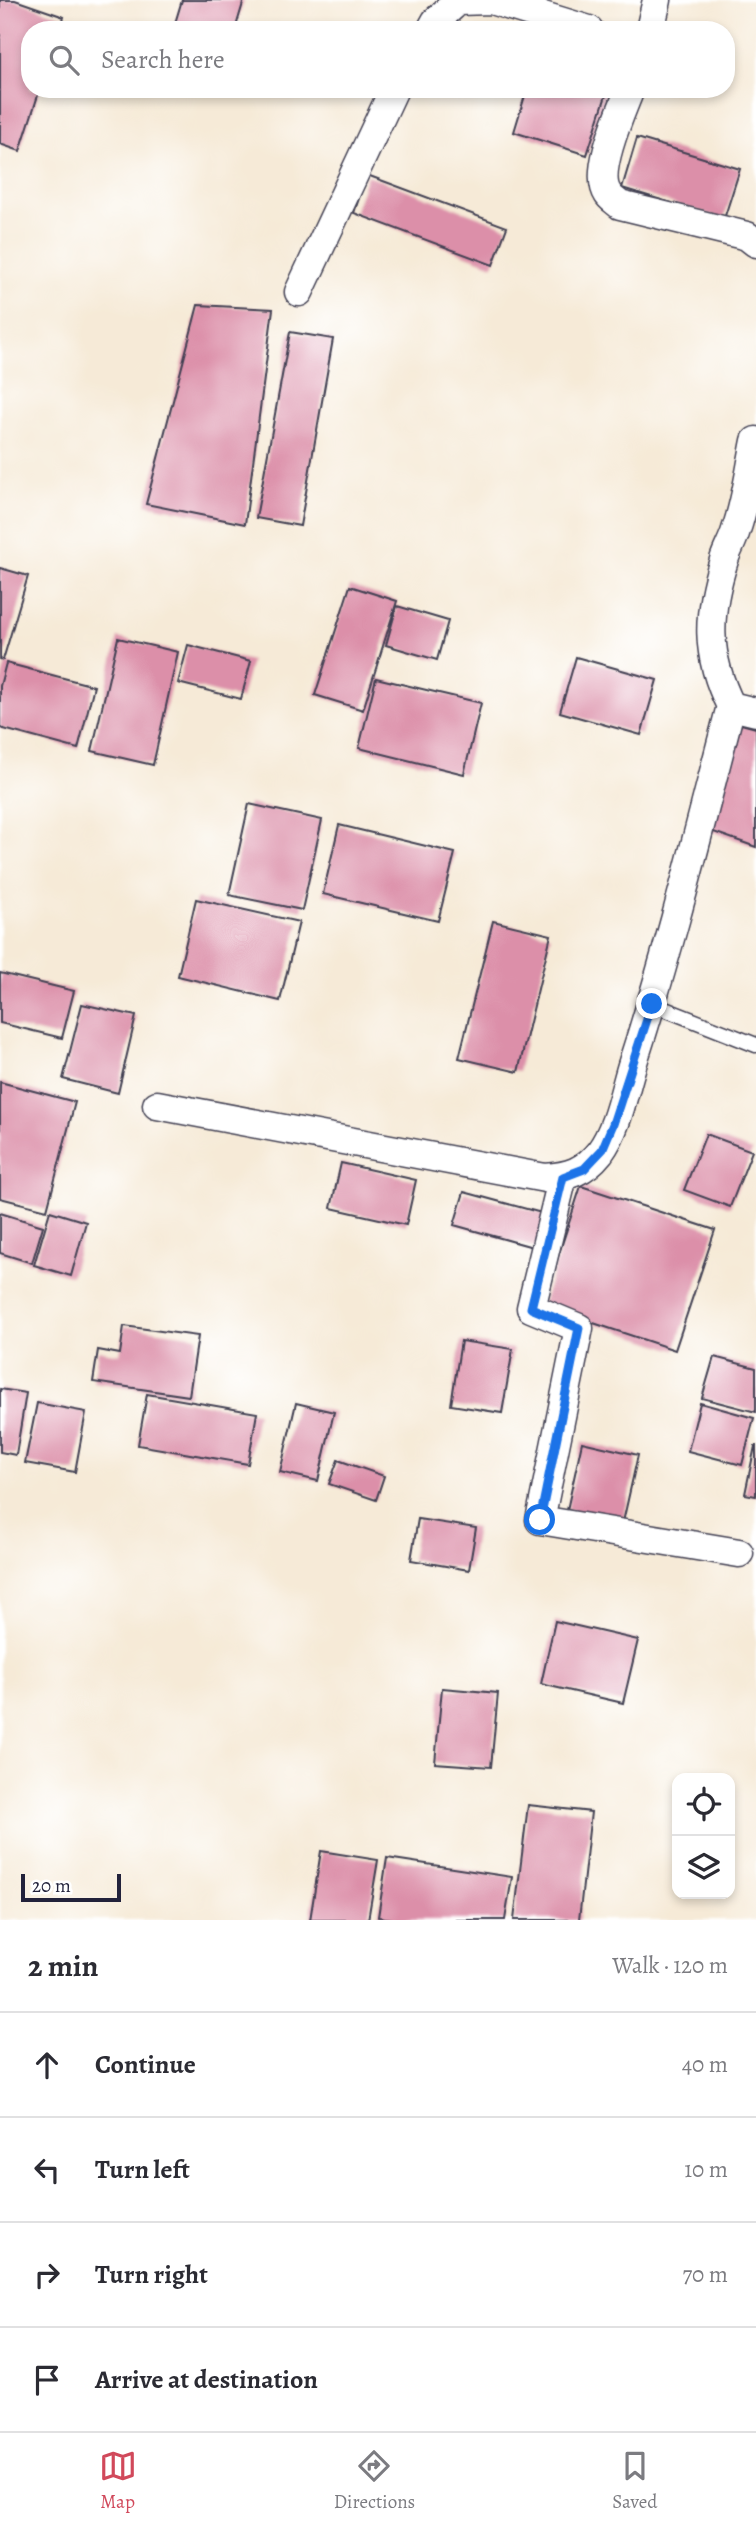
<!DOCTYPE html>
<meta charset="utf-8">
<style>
:root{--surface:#fff;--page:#f7f7f7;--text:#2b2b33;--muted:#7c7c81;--line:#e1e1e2;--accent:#d1495b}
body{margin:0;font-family:Alegreya,serif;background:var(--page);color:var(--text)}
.controls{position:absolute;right:21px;bottom:21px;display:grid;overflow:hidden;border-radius:14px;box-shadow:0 4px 10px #0003}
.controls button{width:63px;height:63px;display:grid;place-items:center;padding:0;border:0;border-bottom:2px solid var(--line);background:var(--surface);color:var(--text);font:35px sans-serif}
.scale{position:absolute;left:21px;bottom:18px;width:100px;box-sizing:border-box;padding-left:7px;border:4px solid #22223b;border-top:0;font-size:19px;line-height:24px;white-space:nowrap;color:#22223b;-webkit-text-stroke:5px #fff;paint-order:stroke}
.stop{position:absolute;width:21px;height:21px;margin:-16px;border:5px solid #1a73e8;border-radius:50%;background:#fff}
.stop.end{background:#1a73e8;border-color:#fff;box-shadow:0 2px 7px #0008}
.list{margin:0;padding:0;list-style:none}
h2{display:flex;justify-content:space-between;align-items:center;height:91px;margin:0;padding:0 28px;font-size:30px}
h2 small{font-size:23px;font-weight:400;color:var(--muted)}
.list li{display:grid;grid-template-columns:46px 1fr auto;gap:21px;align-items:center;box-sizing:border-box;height:105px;padding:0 28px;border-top:2px solid var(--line)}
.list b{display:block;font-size:26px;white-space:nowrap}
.list em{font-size:23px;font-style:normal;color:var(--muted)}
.icon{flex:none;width:38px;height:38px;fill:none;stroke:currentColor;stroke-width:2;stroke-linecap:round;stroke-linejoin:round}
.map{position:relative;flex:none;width:756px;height:1920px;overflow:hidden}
.search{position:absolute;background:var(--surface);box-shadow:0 4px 10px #0003;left:21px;right:21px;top:21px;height:77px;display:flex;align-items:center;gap:18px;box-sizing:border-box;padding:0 24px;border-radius:28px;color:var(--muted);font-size:26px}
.sheet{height:511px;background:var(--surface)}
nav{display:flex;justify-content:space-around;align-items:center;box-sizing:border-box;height:98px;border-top:2px solid var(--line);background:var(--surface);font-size:19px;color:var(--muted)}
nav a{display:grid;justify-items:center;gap:4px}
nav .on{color:var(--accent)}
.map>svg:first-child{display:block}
.building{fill:#dc8fa9}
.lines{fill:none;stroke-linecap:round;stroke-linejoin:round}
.service-casing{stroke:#424052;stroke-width:17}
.minor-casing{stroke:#424052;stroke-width:31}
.service{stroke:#fff;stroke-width:14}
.minor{stroke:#fff;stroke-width:28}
.route{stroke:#1a73e8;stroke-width:9}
</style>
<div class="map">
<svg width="756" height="1920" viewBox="0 0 756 1920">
<rect width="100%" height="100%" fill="#fff"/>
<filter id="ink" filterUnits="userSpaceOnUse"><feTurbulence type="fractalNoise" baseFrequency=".0143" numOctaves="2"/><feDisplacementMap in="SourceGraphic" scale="14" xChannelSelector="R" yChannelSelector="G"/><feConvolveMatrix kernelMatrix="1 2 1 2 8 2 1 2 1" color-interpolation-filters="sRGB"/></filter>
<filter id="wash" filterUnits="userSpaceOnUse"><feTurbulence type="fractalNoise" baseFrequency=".00686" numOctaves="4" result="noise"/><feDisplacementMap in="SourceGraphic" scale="28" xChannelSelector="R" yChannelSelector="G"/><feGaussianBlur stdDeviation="1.57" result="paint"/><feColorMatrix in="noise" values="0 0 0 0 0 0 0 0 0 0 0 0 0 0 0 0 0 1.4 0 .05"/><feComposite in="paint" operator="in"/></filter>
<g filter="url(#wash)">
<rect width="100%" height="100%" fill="#f6ead7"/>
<g id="blocks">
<path class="building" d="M0,0h15l49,17 -4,13h-30v59h10l-20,62 -20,-7z
M182,0h62l-9,30h-62z
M527,89h81l-21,66 -73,-23z
M637,138l103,31 -16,50 -102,-31z
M367,175l140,52 -14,38 -139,-52z
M198,305l75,4 -28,215 -99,-20z
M290,332l43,7 -33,187 -44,-8z
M0,568l28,8 -25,84 -3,-1z
M350,586l47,15 -34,109 -48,-15z
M397,606l51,15 -11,39 -51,-15z
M118,638l60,14 -25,113 -61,-14z
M188,645l63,16 -10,38 -63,-16z
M576,657l81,23 -16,55 -81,-23z
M6,663l88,23 -16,63 -78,-21v-42z
M376,678l105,25 -17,71 -105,-26z
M741,724l15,4v119l-51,-18z
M249,804l73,16 -20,90 -73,-15z
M339,825l116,28 -17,68 -115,-27z
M196,899l103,23 -19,79 -102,-25z
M493,921l58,14 -33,137 -59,-14z
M0,973l74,18 -12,47 -62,-15z
M82,1004l54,12 -18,77 -55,-14z
M0,1082l75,20 -28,108 -47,-12z
M706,1134l46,17 -22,56 -46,-17z
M341,1163l75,17 -10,45 -75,-17z
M581,1186l134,44 -40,120 -133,-44z
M464,1192l85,23 -9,34 -86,-24z
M50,1211l36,11 -15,54 -37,-11z
M0,1213l43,13 -11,37 -32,-10z
M124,1326l74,10 -9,60 -96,-14 5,-32 22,4z
M461,1341l52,8 -11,64 -51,-8z
M714,1357l42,11v44l-54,-14z
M0,1389l26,4 -10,62 -16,-3z
M147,1394l110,19 -9,51 -110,-19z
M37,1403l49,9 -11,60 -50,-9z
M296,1403l38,9 -16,69 -38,-9z
M700,1403l54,15 -12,47 -54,-14z
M582,1442l56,13 -15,67 -56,-12z
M755,1446h1v50l-11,-2z
M338,1460l46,16 -8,24 -47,-16z
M418,1519l58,9 -7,42 -58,-10z
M555,1621l83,19 -15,63 -82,-19z
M442,1688l56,5 -7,74 -56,-4z
M528,1805l63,7 -12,108h-65z
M321,1851l57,9 -10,60h-58z
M387,1858l125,19 -7,43h-105l-22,-3z"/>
</g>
</g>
<g filter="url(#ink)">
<use href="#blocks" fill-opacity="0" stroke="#424052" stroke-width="2"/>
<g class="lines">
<g class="service-casing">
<path id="service" d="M652,1004l104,41"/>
</g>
<g class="minor-casing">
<path id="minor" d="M431,30l5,-9 22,-20 33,-1 98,30
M650,30l7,-30
M630,89c-9,24 -37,83 -22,105 2,4 9,8 12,11l127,31 9,7
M299,292l95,-203
M731,706l25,6
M157,1105l388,73c24,-2 39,-6 55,-26 18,-24 24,-62 33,-90 38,-117 67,-237 98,-356 -26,-51 -24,-93 -7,-146 3,-10 9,-19 12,-30 10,-28 14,-60 20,-89
M563,1176l-32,132 48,20 -39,192 199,33"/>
</g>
<use href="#service" class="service"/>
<use href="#minor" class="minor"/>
</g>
</g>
<g class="lines" filter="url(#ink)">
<path class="route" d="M540,1520l39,-192 -48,-20 32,-131 21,-8 18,-19 11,-26 39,-120"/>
</g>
</svg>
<div class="controls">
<button><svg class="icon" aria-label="locate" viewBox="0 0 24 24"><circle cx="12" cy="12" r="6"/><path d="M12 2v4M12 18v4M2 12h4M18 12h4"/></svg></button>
<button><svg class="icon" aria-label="layers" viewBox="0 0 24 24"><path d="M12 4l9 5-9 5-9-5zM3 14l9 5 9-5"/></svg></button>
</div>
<div class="scale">20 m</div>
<div class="stop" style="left:540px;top:1520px"></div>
<div class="stop end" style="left:652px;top:1004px"></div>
<div class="search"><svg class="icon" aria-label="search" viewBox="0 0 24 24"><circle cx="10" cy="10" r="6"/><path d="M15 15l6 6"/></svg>Search here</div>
</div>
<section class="sheet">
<h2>2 min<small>Walk · 120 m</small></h2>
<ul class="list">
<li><svg class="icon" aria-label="ahead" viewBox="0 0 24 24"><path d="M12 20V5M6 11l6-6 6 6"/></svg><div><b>Continue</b></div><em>40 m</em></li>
<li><svg class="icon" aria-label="left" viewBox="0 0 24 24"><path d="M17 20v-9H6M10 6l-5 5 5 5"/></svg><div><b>Turn left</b></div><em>10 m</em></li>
<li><svg class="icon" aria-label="right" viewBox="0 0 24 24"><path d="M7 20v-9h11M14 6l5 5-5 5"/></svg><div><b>Turn right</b></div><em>70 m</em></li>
<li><svg class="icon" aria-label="arrive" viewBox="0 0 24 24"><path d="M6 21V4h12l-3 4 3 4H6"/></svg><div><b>Arrive at destination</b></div></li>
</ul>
</section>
<nav>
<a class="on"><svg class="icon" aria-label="map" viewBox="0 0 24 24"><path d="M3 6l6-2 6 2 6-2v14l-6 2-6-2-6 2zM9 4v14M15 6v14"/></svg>Map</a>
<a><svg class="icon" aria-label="directions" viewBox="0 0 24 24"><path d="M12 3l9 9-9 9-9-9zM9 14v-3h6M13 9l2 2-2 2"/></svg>Directions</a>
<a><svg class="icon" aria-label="saved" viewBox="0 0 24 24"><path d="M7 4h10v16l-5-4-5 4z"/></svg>Saved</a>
</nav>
